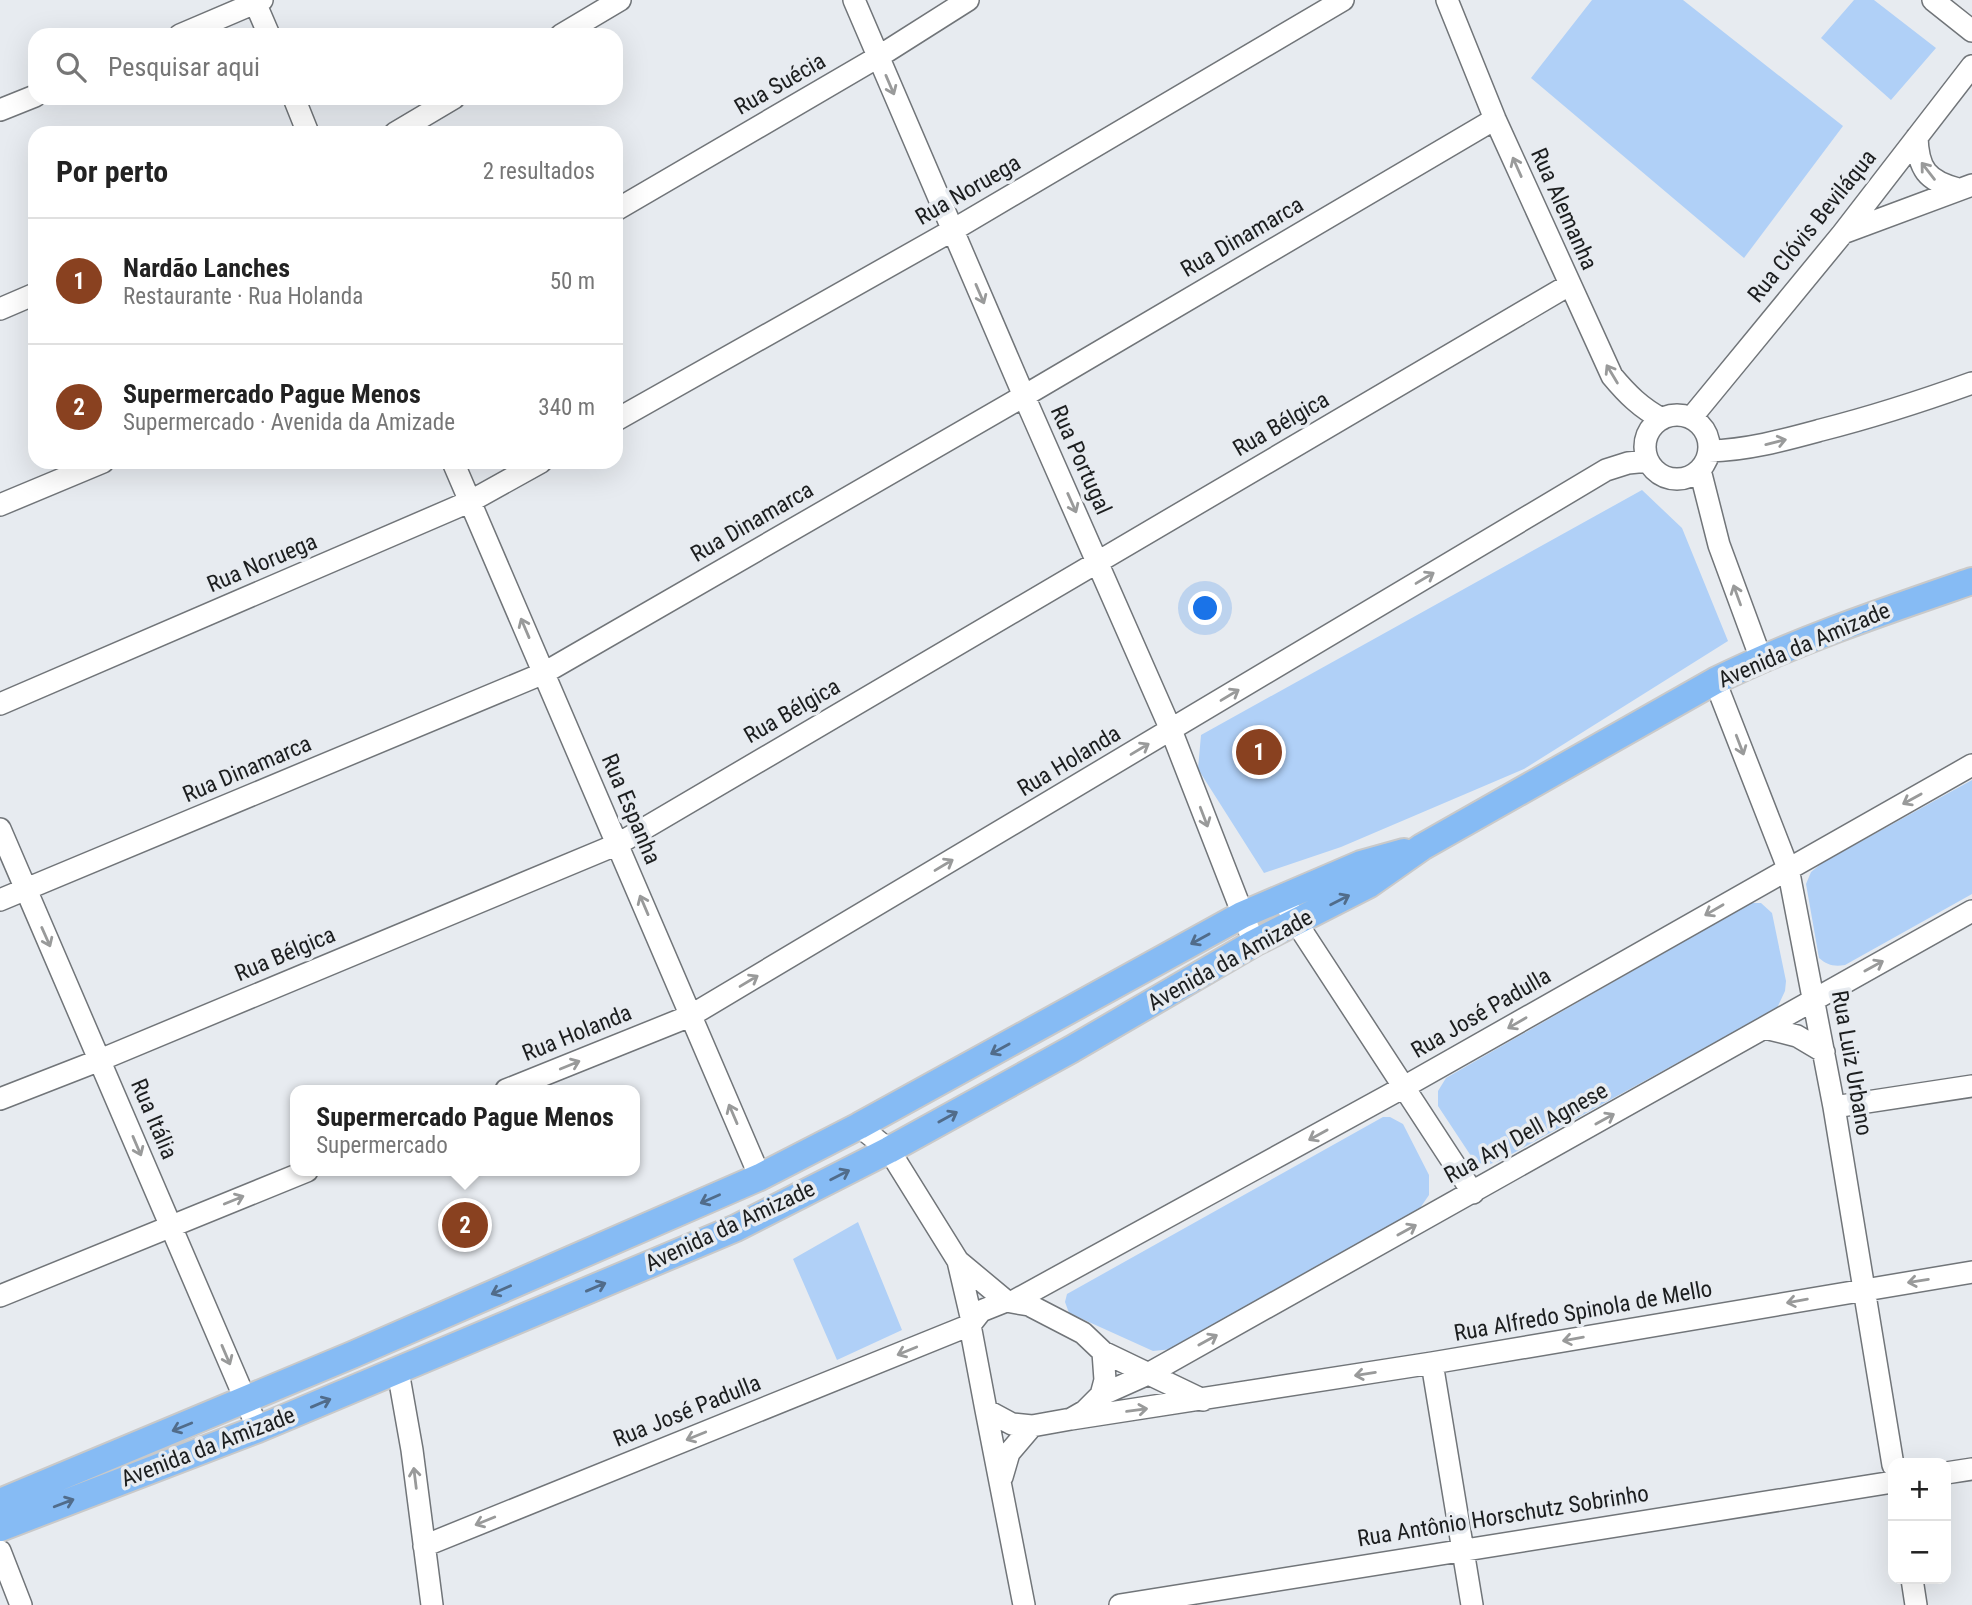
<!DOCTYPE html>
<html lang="pt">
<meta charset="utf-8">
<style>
:root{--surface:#fff;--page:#f2f2f2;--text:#222;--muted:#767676;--line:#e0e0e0;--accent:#894120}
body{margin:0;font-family:"Roboto Condensed",sans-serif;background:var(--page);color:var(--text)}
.controls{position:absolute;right:21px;bottom:21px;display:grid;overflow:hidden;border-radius:14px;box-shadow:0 7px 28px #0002}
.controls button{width:63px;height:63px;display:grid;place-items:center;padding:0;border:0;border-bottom:2px solid var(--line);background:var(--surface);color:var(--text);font:35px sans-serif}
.you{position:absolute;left:1206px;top:609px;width:24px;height:24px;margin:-18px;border:5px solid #fff;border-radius:50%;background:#1a73e8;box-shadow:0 0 0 10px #1a73e833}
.badge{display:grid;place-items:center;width:46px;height:46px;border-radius:50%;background:var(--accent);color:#fff;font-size:23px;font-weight:700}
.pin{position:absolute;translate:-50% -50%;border:4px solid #fff;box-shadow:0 2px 7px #0006}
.popup{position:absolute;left:290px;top:1085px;width:350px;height:91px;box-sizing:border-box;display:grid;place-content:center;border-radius:14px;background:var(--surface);filter:drop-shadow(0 2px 5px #0005);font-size:23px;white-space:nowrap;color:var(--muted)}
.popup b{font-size:26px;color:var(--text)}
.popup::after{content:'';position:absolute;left:50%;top:100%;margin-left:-14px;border:14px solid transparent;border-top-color:var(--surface)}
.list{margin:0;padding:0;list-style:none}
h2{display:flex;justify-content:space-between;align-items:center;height:91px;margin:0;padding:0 28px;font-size:30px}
h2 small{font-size:23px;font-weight:400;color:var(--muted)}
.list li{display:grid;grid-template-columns:46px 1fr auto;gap:21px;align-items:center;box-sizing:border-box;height:126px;padding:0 28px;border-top:2px solid var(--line)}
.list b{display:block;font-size:26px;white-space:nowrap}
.list p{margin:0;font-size:23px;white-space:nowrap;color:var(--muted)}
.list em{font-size:23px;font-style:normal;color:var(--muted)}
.icon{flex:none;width:38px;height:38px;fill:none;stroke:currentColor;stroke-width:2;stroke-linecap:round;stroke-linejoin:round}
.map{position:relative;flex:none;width:1972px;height:1605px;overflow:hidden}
.search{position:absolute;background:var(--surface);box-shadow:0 7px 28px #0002;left:28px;top:28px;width:595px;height:77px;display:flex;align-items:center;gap:18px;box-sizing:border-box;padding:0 24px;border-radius:21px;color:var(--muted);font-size:26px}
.panel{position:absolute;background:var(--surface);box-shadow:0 7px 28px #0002;left:28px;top:126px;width:595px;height:343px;border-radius:21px}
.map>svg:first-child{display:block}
.green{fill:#b0d0f7}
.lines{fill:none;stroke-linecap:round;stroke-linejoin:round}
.minor-casing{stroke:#717579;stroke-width:24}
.major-casing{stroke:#c9c9c9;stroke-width:30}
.minor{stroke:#fff;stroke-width:21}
.major{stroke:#86bbf4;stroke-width:26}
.oneway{stroke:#999a9a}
.oneway2{stroke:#516c8a}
.labels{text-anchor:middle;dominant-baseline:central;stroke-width:7;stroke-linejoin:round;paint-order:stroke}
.street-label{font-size:23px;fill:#1c1e1f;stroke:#e7ebf0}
</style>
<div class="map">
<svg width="1972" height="1605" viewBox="0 0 1972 1605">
<rect width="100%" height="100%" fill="#e7ebf0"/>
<path class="green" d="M1592,0h91l160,126 -99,132 -213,-180z
M1854,0h20l62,48 -45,52 -70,-62z
M1642,490l40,38 46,113 -204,128 -183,78 -77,26 -66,-104 3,-34z
M1972,780v114l-127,71c-11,2 -18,0 -26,-7l-13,-74 5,-12 11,-9z
M1751,903h10l11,10 14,68 -1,10 -8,17 -278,153 -12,4 -12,-3 -37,-56v-15l8,-13z
M1383,1117h7l13,7 26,51v20l-11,16 -245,138 -20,2 -84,-38 -4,-11 2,-8z
M858,1222l44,108 -65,30 -44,-101z"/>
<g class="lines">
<g class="minor-casing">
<path id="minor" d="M254,0l15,35
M854,0l170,396 147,334 83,213
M1447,0l48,119 117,257c15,18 29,32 50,43
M1933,0l39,31
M180,35l82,-35
M561,35l59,-35
M294,98l14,35
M0,110l35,-14
M395,133l59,-35
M1917,137c1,32 10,44 41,52
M616,210l262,-153 90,-57
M1843,233l129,-48
M0,309l35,-15
M1645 447a32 32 0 1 1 64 0a32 32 0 1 1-64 0Z
M1691,418l152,-185 129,-167
M616,420l337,-190 390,-230
M1709,451c39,-1 75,-11 112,-21 51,-13 101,-29 151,-47
M453,462l307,715
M1700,470l19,75 42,114
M0,505l103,-43
M1715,681l73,187 46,239 59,358
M0,704l471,-203 70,-39
M0,829l258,600
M1282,897l14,25 177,271
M0,900l544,-227 480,-277 471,-277
M1765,1028l32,8 27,16
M506,1090l184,-74 916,-546 22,-7 20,-2
M0,1099l100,-39 518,-216 951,-559
M1834,1107l138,-21
M859,1126l30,24 69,111 14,60
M958,1261l48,40
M0,1296l307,-125
M1006,1301l23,4 54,28 20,19 2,28 -4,15 -16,16 -14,8 -39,7 -20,-2 -26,-14 -16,-85 11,-14z
M1014,1301l390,-214 568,-322
M1103,1352l100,48
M1432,1363l40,242
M398,1371l14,79 20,155
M1101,1395l47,-21 824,-463
M986,1410l38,195
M1071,1419l361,-56 540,-91
M1946,1473l26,-4
M1002,1477l7,-24 23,-27
M424,1546l546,-221
M0,1551l21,54
M1912,1579l4,26
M1120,1605l773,-123"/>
</g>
<g class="major-casing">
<path id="major" d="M0,1502l352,-147 408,-178 99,-51 383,-211 119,-51 43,-12
M0,1528l258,-99 478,-201 153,-78 183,-101 182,-106 114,-58 54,-38 293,-166c83,-41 170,-70 257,-100"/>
</g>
<use href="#minor" class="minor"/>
<use href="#major" class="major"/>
</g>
<defs><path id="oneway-shaft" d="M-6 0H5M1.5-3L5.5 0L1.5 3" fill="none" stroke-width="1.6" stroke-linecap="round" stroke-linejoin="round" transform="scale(1.75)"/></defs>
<g class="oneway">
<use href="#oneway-shaft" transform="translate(890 85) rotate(67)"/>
<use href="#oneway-shaft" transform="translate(1517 167) rotate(-114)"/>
<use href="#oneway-shaft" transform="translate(1928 171) rotate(-128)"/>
<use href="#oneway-shaft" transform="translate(980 294) rotate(67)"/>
<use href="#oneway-shaft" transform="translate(1612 374) rotate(-121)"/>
<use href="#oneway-shaft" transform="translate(1776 442) rotate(-14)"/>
<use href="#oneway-shaft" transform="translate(1072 503) rotate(66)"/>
<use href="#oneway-shaft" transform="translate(1425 578) rotate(-31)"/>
<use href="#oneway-shaft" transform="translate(1737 595) rotate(-110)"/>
<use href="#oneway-shaft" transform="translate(525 628) rotate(-113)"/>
<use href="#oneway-shaft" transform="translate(1230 695) rotate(-31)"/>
<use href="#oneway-shaft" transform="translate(1740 745) rotate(69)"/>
<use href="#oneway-shaft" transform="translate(1140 749) rotate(-31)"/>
<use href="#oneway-shaft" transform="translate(1912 799) rotate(151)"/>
<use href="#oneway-shaft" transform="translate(1204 817) rotate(69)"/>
<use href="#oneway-shaft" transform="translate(944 865) rotate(-31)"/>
<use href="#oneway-shaft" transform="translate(644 905) rotate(-113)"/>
<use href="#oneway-shaft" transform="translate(1714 910) rotate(150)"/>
<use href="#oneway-shaft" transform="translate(46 937) rotate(66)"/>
<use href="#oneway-shaft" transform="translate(1874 966) rotate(-29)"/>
<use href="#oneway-shaft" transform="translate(749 981) rotate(-31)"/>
<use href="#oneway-shaft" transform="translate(1517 1023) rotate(150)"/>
<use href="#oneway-shaft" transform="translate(570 1065) rotate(-22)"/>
<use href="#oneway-shaft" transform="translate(733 1114) rotate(-113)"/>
<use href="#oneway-shaft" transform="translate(1605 1119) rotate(-29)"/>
<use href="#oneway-shaft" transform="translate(1318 1135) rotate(151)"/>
<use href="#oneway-shaft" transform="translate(137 1146) rotate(67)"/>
<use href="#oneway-shaft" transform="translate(234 1200) rotate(-22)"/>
<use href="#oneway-shaft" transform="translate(1407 1230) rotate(-29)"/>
<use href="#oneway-shaft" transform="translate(1918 1281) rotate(171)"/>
<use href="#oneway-shaft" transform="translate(1797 1301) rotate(170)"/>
<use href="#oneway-shaft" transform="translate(1573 1339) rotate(170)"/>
<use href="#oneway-shaft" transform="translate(1208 1340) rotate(-29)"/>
<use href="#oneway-shaft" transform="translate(907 1351) rotate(158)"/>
<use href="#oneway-shaft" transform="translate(226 1355) rotate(67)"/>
<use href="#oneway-shaft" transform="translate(1365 1374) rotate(171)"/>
<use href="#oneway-shaft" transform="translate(1137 1410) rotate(-8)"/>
<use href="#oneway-shaft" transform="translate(696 1436) rotate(158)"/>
<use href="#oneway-shaft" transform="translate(415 1478) rotate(-97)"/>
<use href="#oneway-shaft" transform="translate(485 1521) rotate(158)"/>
</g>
<g class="oneway2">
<use href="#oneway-shaft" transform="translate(1340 900) rotate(-27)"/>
<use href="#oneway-shaft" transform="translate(1200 939) rotate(151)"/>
<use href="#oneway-shaft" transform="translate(1000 1049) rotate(151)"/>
<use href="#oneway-shaft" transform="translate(948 1117) rotate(-29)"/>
<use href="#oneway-shaft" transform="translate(840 1175) rotate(-27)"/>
<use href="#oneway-shaft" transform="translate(710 1199) rotate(156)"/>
<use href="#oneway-shaft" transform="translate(596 1287) rotate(-23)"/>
<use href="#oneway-shaft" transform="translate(501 1290) rotate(156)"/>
<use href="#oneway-shaft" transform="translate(321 1403) rotate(-23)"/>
<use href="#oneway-shaft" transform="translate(182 1427) rotate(158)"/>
<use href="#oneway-shaft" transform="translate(64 1503) rotate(-21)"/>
</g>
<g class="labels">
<g class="street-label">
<text transform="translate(780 84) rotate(-30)">Rua Suécia</text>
<text transform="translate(968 190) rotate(-30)">Rua Noruega</text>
<text transform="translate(1564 209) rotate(66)">Rua Alemanha</text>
<text transform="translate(1812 226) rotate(-51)">Rua Clóvis Beviláqua</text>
<text transform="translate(1242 237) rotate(-30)">Rua Dinamarca</text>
<text transform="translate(1281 424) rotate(-30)">Rua Bélgica</text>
<text transform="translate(1081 460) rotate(66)">Rua Portugal</text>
<text transform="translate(752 522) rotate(-30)">Rua Dinamarca</text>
<text transform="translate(262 563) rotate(-23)">Rua Noruega</text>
<text transform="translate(1804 645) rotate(-23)">Avenida da Amizade</text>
<text transform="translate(792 711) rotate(-30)">Rua Bélgica</text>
<text transform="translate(1069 761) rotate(-31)">Rua Holanda</text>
<text transform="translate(247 769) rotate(-23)">Rua Dinamarca</text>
<text transform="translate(631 809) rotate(67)">Rua Espanha</text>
<text transform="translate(285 954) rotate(-23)">Rua Bélgica</text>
<text transform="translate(1230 960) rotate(-29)">Avenida da Amizade</text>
<text transform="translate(1481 1013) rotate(-30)">Rua José Padulla</text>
<text transform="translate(577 1033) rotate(-22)">Rua Holanda</text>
<text transform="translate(1852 1063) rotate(80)">Rua Luiz Urbano</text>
<text transform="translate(154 1119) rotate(67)">Rua Itália</text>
<text transform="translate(1526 1133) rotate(-29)">Rua Ary Dell Agnese</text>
<text transform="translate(730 1226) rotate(-25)">Avenida da Amizade</text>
<text transform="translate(1583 1311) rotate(-10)">Rua Alfredo Spinola de Mello</text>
<text transform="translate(687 1411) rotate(-22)">Rua José Padulla</text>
<text transform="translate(208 1447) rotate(-21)">Avenida da Amizade</text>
<text transform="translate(1503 1516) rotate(-9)">Rua Antônio Horschutz Sobrinho</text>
</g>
</g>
</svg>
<div class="controls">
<button>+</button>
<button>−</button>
</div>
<div class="you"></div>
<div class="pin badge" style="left:1259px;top:752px">1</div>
<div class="pin badge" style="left:465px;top:1225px">2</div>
<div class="popup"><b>Supermercado Pague Menos</b>Supermercado</div>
<div class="search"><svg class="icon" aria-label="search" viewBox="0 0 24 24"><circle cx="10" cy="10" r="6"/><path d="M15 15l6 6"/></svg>Pesquisar aqui</div>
<section class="panel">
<h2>Por perto<small>2 resultados</small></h2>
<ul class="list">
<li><span class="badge">1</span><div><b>Nardão Lanches</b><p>Restaurante · Rua Holanda</p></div><em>50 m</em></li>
<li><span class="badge">2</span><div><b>Supermercado Pague Menos</b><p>Supermercado · Avenida da Amizade</p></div><em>340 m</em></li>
</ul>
</section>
</div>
